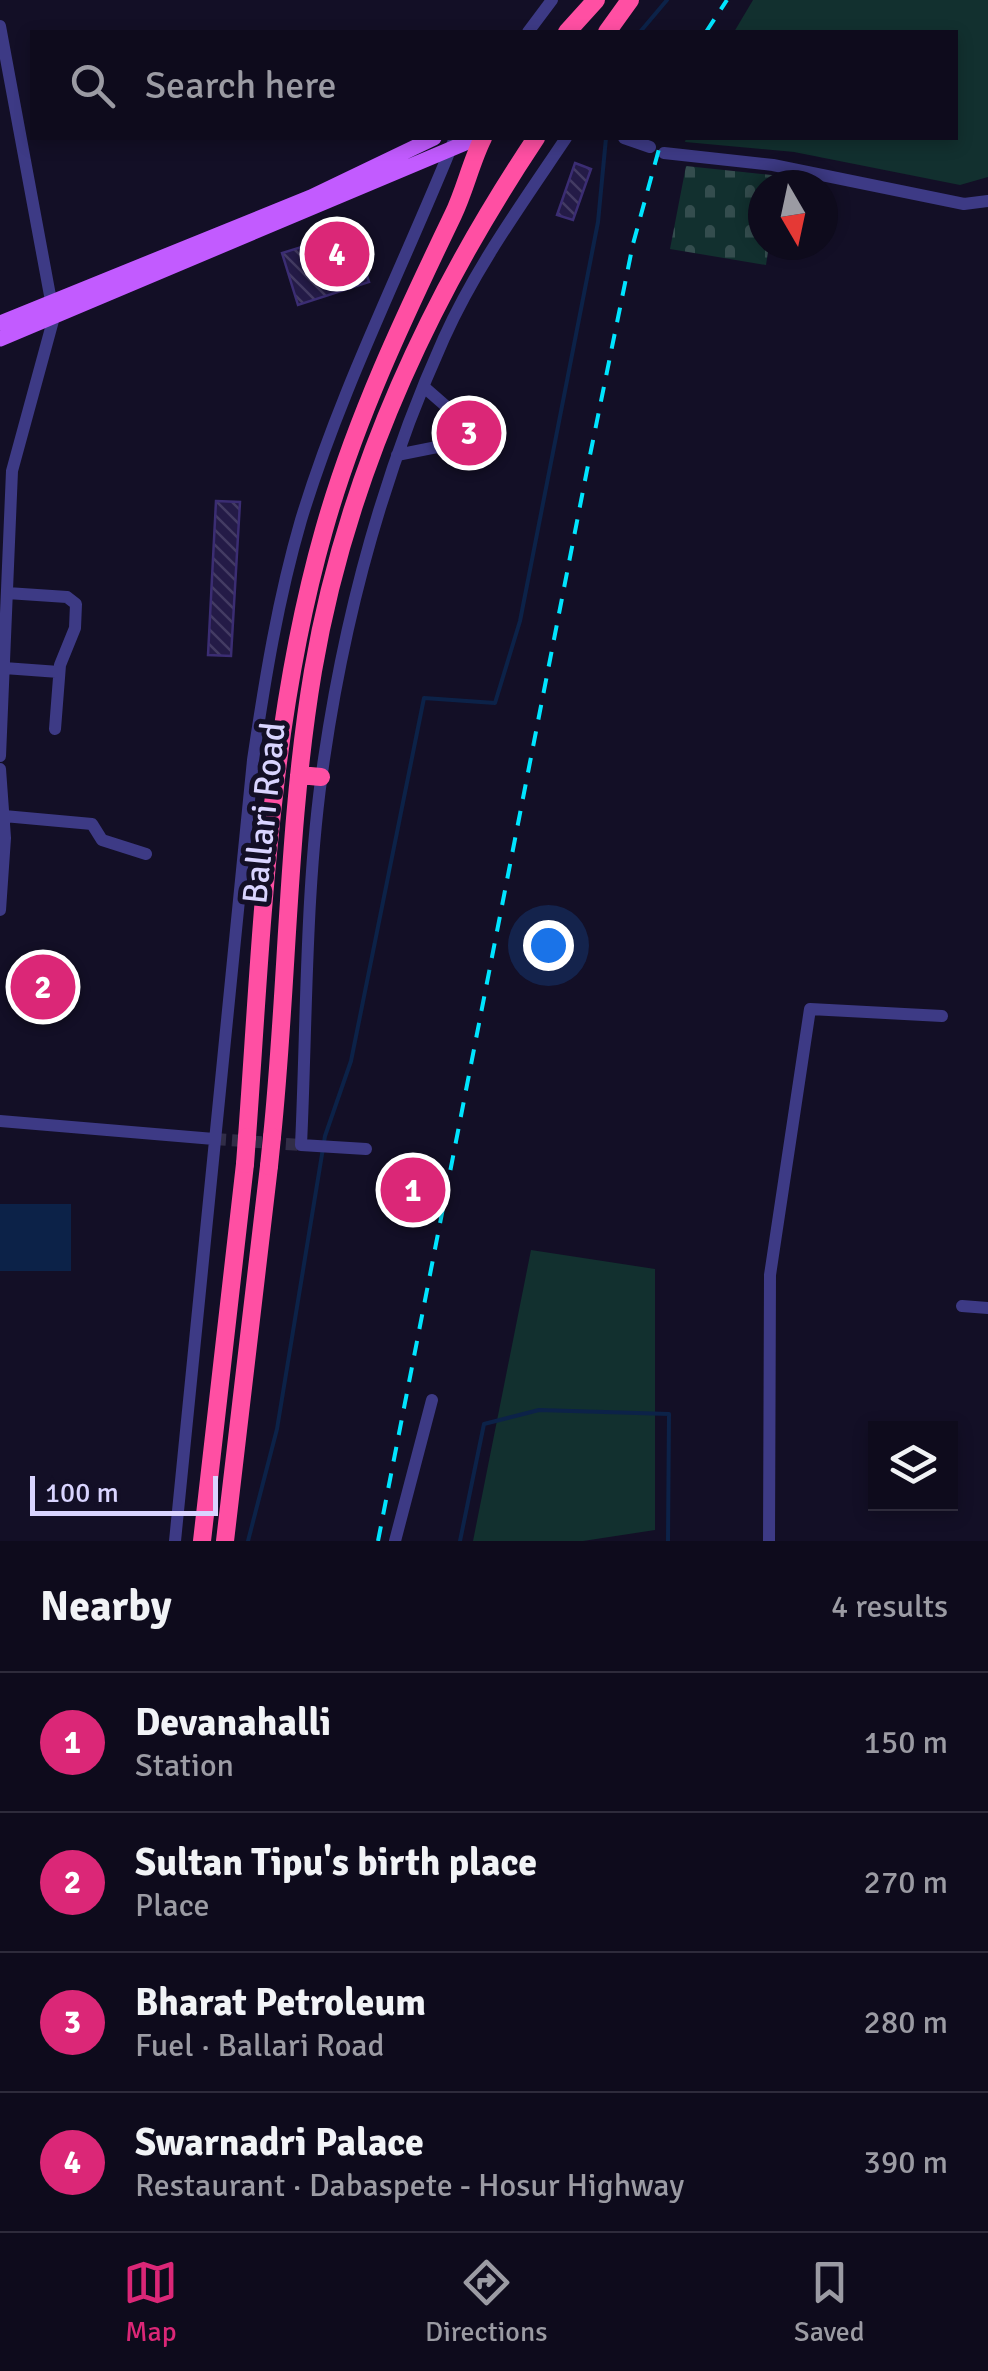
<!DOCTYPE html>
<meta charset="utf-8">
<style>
:root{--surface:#0e0b1c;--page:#171425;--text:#f1f3f6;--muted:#9b9ba3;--line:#2e2b3b;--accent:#db2777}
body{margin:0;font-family:Signika,sans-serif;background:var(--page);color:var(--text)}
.controls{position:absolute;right:30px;bottom:30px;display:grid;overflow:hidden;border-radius:0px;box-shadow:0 5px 15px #0003}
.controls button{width:90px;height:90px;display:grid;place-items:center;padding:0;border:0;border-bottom:2px solid var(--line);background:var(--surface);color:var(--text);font:50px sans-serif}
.compass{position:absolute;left:748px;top:170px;width:90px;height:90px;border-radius:50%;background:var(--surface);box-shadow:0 5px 15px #0003;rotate:171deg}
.scale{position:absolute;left:30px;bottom:25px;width:188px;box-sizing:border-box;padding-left:10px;border:5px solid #d9d4ff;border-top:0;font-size:28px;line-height:35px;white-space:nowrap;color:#d9d4ff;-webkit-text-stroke:8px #130f26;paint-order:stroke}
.you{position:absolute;left:548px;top:945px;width:35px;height:35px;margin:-25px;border:8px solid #fff;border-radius:50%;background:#1a73e8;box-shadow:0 0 0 15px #1a73e833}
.badge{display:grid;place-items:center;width:65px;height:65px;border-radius:50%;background:var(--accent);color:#fff;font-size:32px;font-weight:700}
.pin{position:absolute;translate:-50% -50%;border:5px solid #fff;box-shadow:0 2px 10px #0006}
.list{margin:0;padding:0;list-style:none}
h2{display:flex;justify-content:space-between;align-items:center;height:130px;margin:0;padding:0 40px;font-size:42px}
h2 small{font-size:32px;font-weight:400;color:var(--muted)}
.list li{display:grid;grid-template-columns:65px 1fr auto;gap:30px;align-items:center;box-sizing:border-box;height:140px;padding:0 40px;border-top:2px solid var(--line)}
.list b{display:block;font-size:38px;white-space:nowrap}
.list p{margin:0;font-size:32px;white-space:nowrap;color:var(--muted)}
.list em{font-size:32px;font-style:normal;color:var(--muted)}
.icon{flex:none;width:55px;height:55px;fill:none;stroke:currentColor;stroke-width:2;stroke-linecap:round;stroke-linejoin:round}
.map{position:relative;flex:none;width:988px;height:1541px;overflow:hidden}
.search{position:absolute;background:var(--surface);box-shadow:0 5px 15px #0003;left:30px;right:30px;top:30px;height:110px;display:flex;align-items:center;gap:25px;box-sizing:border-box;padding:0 35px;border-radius:0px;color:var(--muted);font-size:38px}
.sheet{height:690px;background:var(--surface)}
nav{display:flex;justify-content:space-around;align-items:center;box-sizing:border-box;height:140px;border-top:2px solid var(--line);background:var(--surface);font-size:28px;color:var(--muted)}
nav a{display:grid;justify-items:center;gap:5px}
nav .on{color:var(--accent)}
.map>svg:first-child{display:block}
.green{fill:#12302f}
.cemetery{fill:url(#cemetery-stones)}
.water{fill:#0c2248}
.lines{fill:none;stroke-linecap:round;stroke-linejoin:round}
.stream{stroke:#0c2248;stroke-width:4}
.building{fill:url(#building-back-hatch);stroke:#3b2d73;stroke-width:2.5}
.minor-tunnel{stroke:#312d47;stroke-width:12;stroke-dasharray:12 6;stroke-linecap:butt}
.minor{stroke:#3d3a85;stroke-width:12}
.major{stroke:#c25bff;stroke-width:15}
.highway{stroke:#ff4fa3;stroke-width:18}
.rail{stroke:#00e5ff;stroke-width:4;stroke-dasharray:15 12;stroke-linecap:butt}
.highway-bridge{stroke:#ff4fa3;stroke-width:18}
.labels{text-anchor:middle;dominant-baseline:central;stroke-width:10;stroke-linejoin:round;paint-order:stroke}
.street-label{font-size:35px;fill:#d9d4ff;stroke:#130f26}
</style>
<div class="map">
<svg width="988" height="1541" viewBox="0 0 988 1541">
<defs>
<pattern id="cemetery-stones" width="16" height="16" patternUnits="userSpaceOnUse" patternTransform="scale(2.5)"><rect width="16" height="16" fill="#12302f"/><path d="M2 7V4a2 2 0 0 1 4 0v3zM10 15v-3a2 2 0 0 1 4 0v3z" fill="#344d4e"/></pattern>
<pattern id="building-back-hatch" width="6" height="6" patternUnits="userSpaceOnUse" patternTransform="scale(2.5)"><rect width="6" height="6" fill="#241b47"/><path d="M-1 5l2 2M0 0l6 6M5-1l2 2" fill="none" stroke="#433b63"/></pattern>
</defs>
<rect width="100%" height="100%" fill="#130f26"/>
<path class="green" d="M753,0h235v177l-28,8 -166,-33 -109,-10 1,-4h270v-106h-222z
M531,1250l124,19v261l-72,11h-110z"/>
<path class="cemetery" d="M686,166l95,10 -1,9h-17v60h6l-3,20 -96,-16z"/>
<path class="water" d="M0,1204h71v67h-71z"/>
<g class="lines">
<path class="stream" d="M640,32l27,-32
M248,1541l29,-112 48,-293 26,-75 73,-363 71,5 25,-82 78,-399 8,-84
M460,1541l24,-117 55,-14 130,4 -1,127"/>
</g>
<path class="building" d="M575,163l16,6 -18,51 -16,-5z
M353,231l16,51 -71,23 -16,-52z
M457,415l38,7 -5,27 -37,-7z
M216,501l24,1 -9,154 -23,-1z
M400,1157l13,3 -10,47 -13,-3z"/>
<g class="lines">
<path class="minor-tunnel" d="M214,1139l87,6"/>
<path class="minor" d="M0,26l54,291 -42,154 -12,285
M528,32l24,-32
M624,138l26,9
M664,153l109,12 191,39 24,-3
M397,455l45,-9 6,-38 -24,-21
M7,593l60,4 9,7 -1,24 -15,37 -5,64
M4,668l55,4
M0,769l5,69 -5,72
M4,816l88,8 10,16 44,14
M0,1121l214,18
M366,1149l-65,-4c6,-128 4,-260 23,-386 21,-144 60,-288 120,-421 32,-71 79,-136 122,-200
M962,1306l26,2
M175,1541l78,-781c12,-81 25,-161 48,-240 40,-132 103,-255 154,-382
M395,1541l37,-141
M769,1541l1,-266 40,-266 132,7"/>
<path class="major" d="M0,323l311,-126 123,-59
M0,339l477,-201"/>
<path class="highway" d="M567,32l29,-32
M607,32l23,-32
M299,775l22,2
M247,1137c15,-204 21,-410 77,-607 31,-110 80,-213 129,-315 12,-25 18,-53 30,-77
M272,1137c16,-155 15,-312 41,-466 33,-194 115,-371 223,-533
M202,1541l43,-377
M225,1541l44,-375"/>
<path class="rail" d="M706,32l21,-32
M378,1541l210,-1076 45,-221 29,-106"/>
<path class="highway-bridge" d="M245,1164l2,-27
M269,1166l3,-29"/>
</g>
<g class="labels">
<g class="street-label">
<text transform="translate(264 813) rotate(-84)">Ballari Road</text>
</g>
</g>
</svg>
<div class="controls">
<button><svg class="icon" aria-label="layers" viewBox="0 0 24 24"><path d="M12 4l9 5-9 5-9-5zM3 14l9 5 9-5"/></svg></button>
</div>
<svg class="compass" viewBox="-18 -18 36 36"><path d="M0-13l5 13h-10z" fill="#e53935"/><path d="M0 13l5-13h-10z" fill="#9b9ba3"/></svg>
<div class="scale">100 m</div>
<div class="you"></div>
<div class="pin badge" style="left:413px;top:1190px">1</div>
<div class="pin badge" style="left:43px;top:987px">2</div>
<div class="pin badge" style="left:469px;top:433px">3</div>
<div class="pin badge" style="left:337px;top:254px">4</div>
<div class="search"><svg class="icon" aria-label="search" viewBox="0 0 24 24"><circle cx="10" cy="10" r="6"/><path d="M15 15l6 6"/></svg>Search here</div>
</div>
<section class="sheet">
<h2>Nearby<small>4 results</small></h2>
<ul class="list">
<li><span class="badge">1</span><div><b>Devanahalli</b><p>Station</p></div><em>150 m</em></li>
<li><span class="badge">2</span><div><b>Sultan Tipu's birth place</b><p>Place</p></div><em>270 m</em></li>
<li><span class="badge">3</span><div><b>Bharat Petroleum</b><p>Fuel · Ballari Road</p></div><em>280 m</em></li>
<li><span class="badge">4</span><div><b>Swarnadri Palace</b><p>Restaurant · Dabaspete - Hosur Highway</p></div><em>390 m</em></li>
</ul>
</section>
<nav>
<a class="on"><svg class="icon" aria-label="map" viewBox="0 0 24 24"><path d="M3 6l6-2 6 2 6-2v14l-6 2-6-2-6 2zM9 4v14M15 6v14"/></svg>Map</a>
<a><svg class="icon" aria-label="directions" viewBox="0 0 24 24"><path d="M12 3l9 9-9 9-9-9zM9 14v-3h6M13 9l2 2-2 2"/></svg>Directions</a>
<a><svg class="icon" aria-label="saved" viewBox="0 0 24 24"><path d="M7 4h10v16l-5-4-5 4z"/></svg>Saved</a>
</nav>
